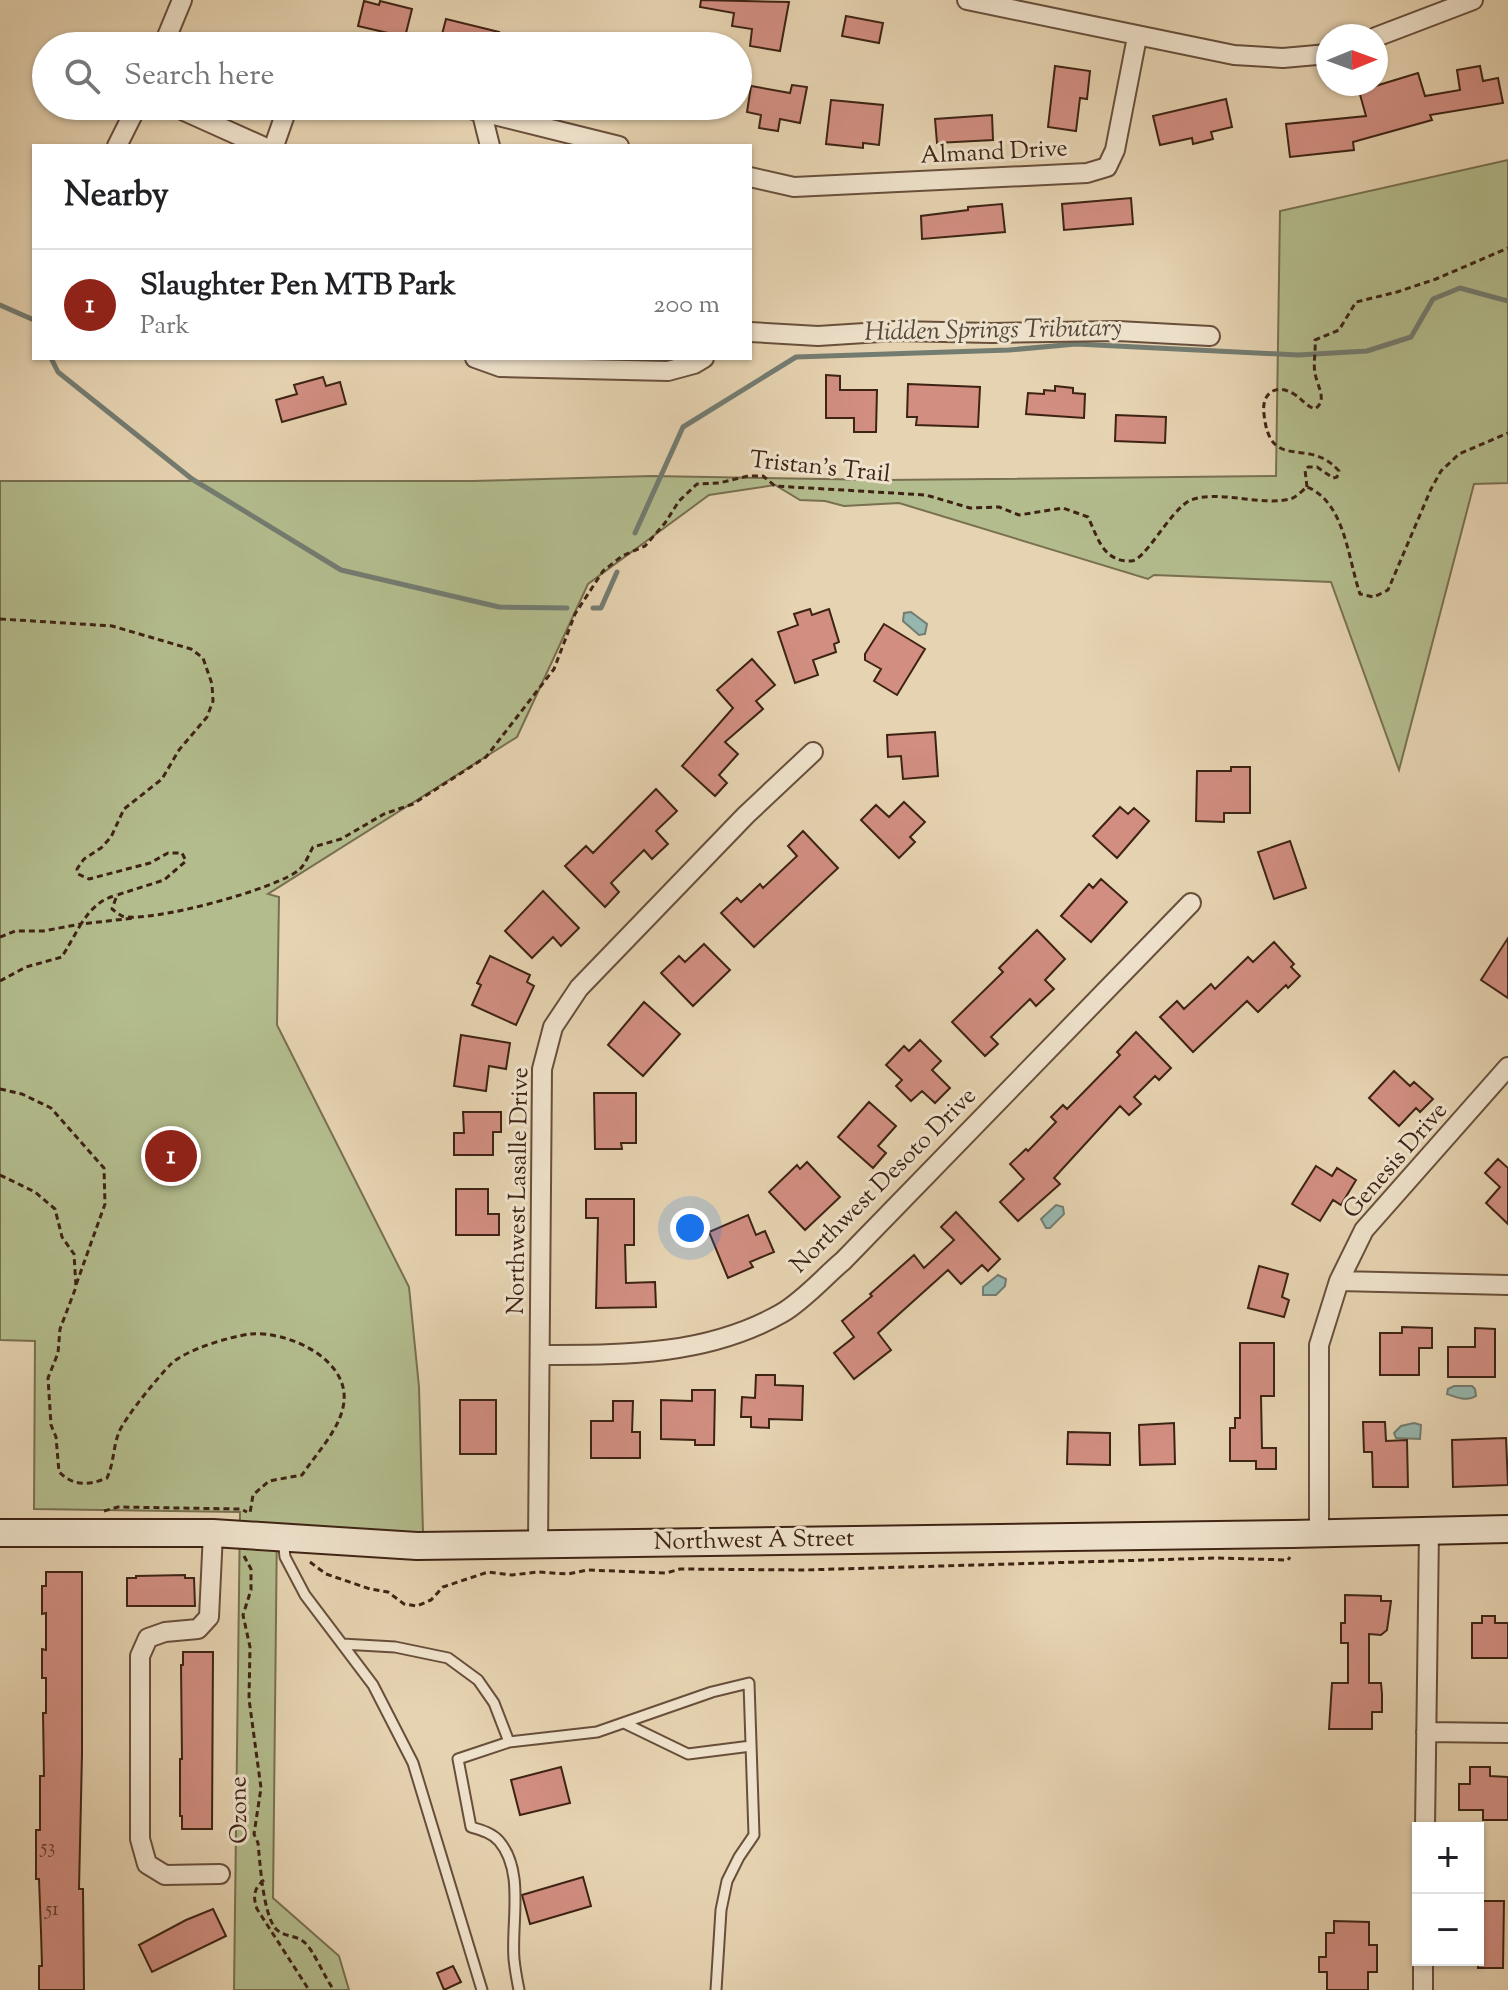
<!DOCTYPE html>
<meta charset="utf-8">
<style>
:root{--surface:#fff;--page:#f6f6f6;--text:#202124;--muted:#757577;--line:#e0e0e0;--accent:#8f2418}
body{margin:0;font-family:"Sorts Mill Goudy",serif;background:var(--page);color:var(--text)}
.controls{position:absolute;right:24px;bottom:24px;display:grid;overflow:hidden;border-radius:0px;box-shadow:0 2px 6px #0004}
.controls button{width:72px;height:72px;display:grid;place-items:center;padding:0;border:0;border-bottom:2px solid var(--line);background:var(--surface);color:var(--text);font:40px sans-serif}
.compass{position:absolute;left:1316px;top:24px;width:72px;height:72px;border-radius:50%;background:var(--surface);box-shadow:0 2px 6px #0004;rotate:89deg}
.you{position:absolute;left:690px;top:1228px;width:28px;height:28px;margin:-20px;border:6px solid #fff;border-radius:50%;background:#1a73e8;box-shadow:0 0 0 12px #1a73e833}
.badge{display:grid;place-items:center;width:52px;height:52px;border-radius:50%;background:var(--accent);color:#fff;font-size:26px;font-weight:700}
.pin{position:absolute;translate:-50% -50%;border:4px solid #fff;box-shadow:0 2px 8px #0006}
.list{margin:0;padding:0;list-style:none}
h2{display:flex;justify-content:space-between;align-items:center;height:104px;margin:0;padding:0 32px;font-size:34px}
h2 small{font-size:26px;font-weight:400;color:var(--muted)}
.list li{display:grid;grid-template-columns:52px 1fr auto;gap:24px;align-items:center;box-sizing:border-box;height:112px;padding:0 32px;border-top:2px solid var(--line)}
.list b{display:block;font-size:30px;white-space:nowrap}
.list p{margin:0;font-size:26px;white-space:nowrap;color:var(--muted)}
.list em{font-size:26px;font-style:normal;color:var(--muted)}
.icon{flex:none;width:44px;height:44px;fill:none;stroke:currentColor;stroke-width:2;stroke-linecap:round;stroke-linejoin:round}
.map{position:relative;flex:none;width:1508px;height:1990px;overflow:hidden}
.search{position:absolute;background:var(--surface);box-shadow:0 2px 6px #0004;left:32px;top:32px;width:720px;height:88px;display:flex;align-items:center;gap:20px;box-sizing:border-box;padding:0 28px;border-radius:44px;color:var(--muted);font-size:30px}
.panel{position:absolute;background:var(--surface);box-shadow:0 2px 6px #0004;left:32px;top:144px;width:720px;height:216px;border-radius:0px}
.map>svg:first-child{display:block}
.green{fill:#b3bc8d;stroke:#787050;stroke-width:2}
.water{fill:#96b7af;stroke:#737c71;stroke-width:2}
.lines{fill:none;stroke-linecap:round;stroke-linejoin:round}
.stream{stroke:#737c71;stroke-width:5}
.building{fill:#d18e81;stroke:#3e2314;stroke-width:2}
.lane-casing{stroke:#684f3b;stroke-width:13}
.street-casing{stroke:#684f3b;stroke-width:22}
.secondary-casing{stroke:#3e2314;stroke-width:30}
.path{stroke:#3e2314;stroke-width:3;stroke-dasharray:6 4;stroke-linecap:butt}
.lane{stroke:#efe2cc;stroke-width:9}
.street{stroke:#efe2cc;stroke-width:18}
.secondary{stroke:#efe2cc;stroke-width:26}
.labels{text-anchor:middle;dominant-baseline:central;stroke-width:6;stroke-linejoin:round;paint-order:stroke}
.number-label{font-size:20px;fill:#633e2f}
.street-label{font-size:24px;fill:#3e2314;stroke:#efe2cc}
.water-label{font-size:26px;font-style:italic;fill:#54483b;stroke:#efe2cc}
</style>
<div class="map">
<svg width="1508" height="1990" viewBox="0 0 1508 1990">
<rect width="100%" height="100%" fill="#e6d3b1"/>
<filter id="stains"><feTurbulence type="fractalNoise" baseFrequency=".0025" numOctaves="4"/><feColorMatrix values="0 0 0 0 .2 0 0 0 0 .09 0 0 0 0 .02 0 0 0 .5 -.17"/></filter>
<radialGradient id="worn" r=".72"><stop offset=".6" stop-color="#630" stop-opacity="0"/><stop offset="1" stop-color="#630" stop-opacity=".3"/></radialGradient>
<path class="green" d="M1508,160v323l-34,1 -75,286 -68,-188 -177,-7 -6,4 -249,-76 -55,3 -19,-5 -25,-1 -25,-15 -66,10 -121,89 -71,153 -249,157 11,3 -2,128 132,262 10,100 4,146 -146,-9 -4,374 66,58 10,34h-115l6,-478 -206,-3 1,-168 -35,-1v-859h473l178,-5 232,4 393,-4 4,-265z"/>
<path class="water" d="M911,612l16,12 -2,10 -6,1 -16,-14 1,-8z
M1056,1205l7,2 1,7 -14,14h-4l-5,-9z
M998,1275l8,4 -1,7 -9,9h-13v-8z
M1454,1386h18l3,3 1,7c-9,6 -21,1 -29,-2l1,-5z
M1414,1423l7,2 -1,14 -24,-1 -2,-5 7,-7z"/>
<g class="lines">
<path class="stream" d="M0,305l34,15
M51,358l7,14 134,107 149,91 158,37 68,1
M635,533l48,-106 113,-70 213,-7 67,-6 222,11 69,-4 44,-14 22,-38 27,-11 48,13
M593,608h8l16,-36"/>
</g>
<path class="building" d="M701,0l88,2 -9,49 -30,-5 2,-17 -20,-3 2,-13 -34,-6z
M364,1l15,4 1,-4 32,8 -7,28 -47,-11z
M846,16l37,7 -4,20 -37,-7z
M446,19l53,13 -4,14h-56z
M1055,66l35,5 -3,28 -7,-1 -4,33 -28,-4z
M1480,66l3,15 15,-3 5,25 -73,12 2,5 -79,22 1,8 -64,7 -4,-33 80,-8 -7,-25 59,-18 7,23 35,-6 -3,-20z
M792,85l15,2 -7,36 -20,-4 -2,12 -19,-3 2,-13 -14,-3 4,-26 39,7z
M1226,99l6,28 -21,5 2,7 -20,5 -1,-6 -32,7 -7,-29z
M831,100l52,5 -4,40 -16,-2v5l-37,-4z
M992,115l1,25 -56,3 -2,-24z
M1131,198l2,26 -69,6 -2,-26z
M1002,204l3,28 -83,7 -1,-23 47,-6v-3z
M826,375l14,1v14h37l-1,42h-22v-14h-28z
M323,377l3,9 14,-4 6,22 -64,18 -6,-22 21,-6 -3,-9z
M908,384l72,3 -2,40 -62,-2 1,-8h-10z
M1055,386l18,2v5l12,1 -1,24 -58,-4 2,-21 16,1v-4l11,1z
M1116,415l50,2 -1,26 -50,-2z
M810,609l2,6 17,-6 10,33 -5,2 2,8 -23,8 5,15 -23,8 -17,-51 20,-7 -4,-11z
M884,624l41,25 -28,46 -23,-14 7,-12 -16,-9v-6z
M752,659l23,26 -19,16 7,8 -38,33 13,12 -19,21 8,8 -12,13 -33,-30 51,-58 -16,-18z
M935,732l3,44 -35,3 -2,-23 -13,1 -1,-22z
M1231,767h19v46h-26v9l-28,-1 1,-50h34z
M656,789l21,22 -21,20 12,13 -16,15 -8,-9 -33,33 8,9 -14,15 -40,-41 21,-20 7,7z
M904,802l21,20 -15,15 5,5 -16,16 -38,-38 15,-15 13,12z
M1120,807l8,7 6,-6 15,13 -32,37 -24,-22z
M803,831l35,37 -84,79 -33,-34 16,-15 4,4 19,-18 3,4 34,-32 -9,-10z
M1290,841l16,47 -32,11 -16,-47z
M1101,879l26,23 -36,40 -30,-26 28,-32 4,4z
M543,891l36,37 -18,18 -8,-9 -21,21 -27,-27z
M1037,930l28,29 -20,21 9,9 -18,17 -6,-7 -39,38 7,7 -13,12 -33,-34 51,-50 -4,-4z
M1508,938v60l-27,-18z
M1274,942l20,22 -3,3 9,9 -12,12 -2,-3 -28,27 -11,-11 -54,51 -33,-35 17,-16 7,8 27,-25 4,5 33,-32 5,5z
M704,944l26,26 -37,36 -32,-33 18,-17 6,6z
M490,956l40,19 -3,7 7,4 -18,39 -44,-20 9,-20 -4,-2z
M644,1002l36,32 -37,42 -35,-31z
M1136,1032l35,36 -12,12 -4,-4 -21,21 7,7 -12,11 -9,-9 -66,72 6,6 -42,37 -18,-19 24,-23 -14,-15 16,-15 2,2 28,-29 -5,-5 12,-12 4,4 53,-54 -3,-3z
M461,1035l49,8 -4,26 -17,-3 -3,25 -32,-5z
M920,1040l21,21 -9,9 18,18 -15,15 -13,-12 -11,10 -15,-15 6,-6 -16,-15 18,-19 5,5z
M1394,1071l16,15 4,-4 19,17 -13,13 -4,-4 -17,18 -30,-28z
M594,1093h42v50h-15l1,6h-27z
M869,1102l27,24 -18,20 8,7 -13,15 -35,-31z
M463,1112h38v20h-8v23h-39v-22h10z
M1498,1159l10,9v56l-22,-21 14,-16 -15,-14z
M807,1162l33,35 -35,33 -36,-38 28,-27 3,4z
M1316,1166l16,10 5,-8 19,12 -15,25 -8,-5 -13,21 -28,-17z
M456,1189h32v25h11v21h-43z
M586,1199h48v46h-9l1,38 29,-1 1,25 -60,1 2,-90h-12z
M956,1212l44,47 -12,12 -6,-6 -21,19 -13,-14 -70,63 13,17 -37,29 -20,-26 20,-16 -12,-16 30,-25 -2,-2 44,-39 10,13 30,-28 -13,-13z
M748,1215l8,20 9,-4 9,21 -24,10 3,5 -25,11 -19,-46z
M1259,1266l29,8 -6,23 7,3 -5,17 -36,-9z
M1402,1327l30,1v20h-13v27h-39v-42h22z
M1475,1328l20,1v48h-47v-30h27z
M1240,1343h34v53h-13l1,52h14v21h-20v-8h-26v-33h5v-10h5z
M756,1375h19v10l28,1 -1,34 -33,-1v9l-18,-1v-10h-10l1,-20 13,1z
M692,1390h23l-1,55h-19v-5l-34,-1v-39l31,1z
M460,1400h36v54h-36z
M613,1401h20l-1,31h8v26h-49v-37h22z
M1363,1422h22l1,19 21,-1 1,47h-35l-1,-35h-8z
M1174,1423l1,41 -35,1 -1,-40z
M1068,1432l42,1v32l-43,-1z
M1506,1438l2,47 -55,2 -1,-47z
M46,1572h36v182l-3,135h4l1,101h-45v-24h3l-1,-34 -2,-53h-3v-49h4v-54h4l-1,-63h3v-35h-4v-29l4,1v-37l-4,1v-28h4z
M185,1575v3h9l1,28h-68v-28h9v-2z
M1345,1595l36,1v5h10l-4,29 -6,5 -12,-1v49h12l1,11v18h-10v17h-43l3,-46h16v-40h-7v-20h4z
M1482,1616h13v7h13v35h-36v-35h10z
M183,1652h30l-1,177h-30v-13h-2v-57h2l-1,-94h2z
M561,1767l9,36 -50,12 -9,-35z
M1470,1767h20v9l18,1v43h-25v-10h-24v-26h11z
M583,1877l8,29 -61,18 -8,-29z
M1478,1901h26l-1,67h-25z
M213,1909l13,27 -74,36 -13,-27 47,-25z
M1334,1921l35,1v23h8v27h-9v18h-41v-18h-8v-15h7v-24h8z
M453,1966l8,16 -17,8 -7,-17z"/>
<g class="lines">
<g class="lane-casing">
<path id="lane" d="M283,1539l2,18 20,38 68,90 40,78 69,227
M342,1644l53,3 53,11 30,22 16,23 15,39 -51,17 13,68c10,3 21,6 28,14 26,30 12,82 15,118 1,10 3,21 5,31
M624,1723l64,31 63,-8
M509,1742l88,-10 115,-40 37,-9 5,152 -15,22 -12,24 -6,29 -5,80"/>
</g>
<g class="street-casing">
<path id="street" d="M967,0l267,55 49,3 45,-4
M1376,37l97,-37
M163,46l19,-46
M173,106l89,40
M458,106l161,40
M482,114l8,32
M117,146l20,-40
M274,146l14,-40
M750,177l44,10 293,-14 20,-6 8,-17 22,-113
M750,332l68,4 78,-5 96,2 126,-2 92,5
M475,358l25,9 168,4 26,-7 10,-6
M1339,1281l169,4
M540,1355c83,0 167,1 242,-42 22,-13 42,-36 61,-52l348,-358
M213,1533l-4,84 -11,12 -33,3 -17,6 -8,18v183l7,25 18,11 55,-1
M1319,1533v-188l20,-64 25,-51 144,-163
M538,1544l4,-475 11,-42 26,-39 167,-173 67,-63
M1426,1732l82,1
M1425,1828l4,-297
M1423,1990v-30"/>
</g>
<g class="secondary-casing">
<path id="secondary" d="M0,1533h213l204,13 875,-12 216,-5"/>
</g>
<path class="path" d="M1307,487l-2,-17 3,-3h9l16,11 4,-1 2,-6c-31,-36 -69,3 -75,-57 -3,-21 12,-31 30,-20 8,5 12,12 21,15 13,-9 2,-23 0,-36 -2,-10 1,-22 0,-33l24,-10 17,-28 41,-10 39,-13 72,-31
M0,619l112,7 79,23 12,9 9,26 1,17 -6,16 -28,33 -17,29 -38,30 -13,28 -10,11 -17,11 -7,10 1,5 11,5 61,-16 18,-10h14l4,8 -22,19 -47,15 -5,14c1,1 8,6 10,7 26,8 159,-28 178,-47 6,-6 9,-15 13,-22l28,-8 43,-25 29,-10 73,-47 68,-88 21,-55 28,-43 19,-15 23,-10 20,-23 14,-22 18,-17 22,-1 29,-7h15l12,10 151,9 44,13 29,-1 20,8 44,-7 25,9c10,21 15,45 43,44 14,0 38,-49 58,-60 27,-13 75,7 104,-3 4,-2 10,-8 14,-11 38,15 41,72 53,107l14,3 14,-7 43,-101 10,-18 18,-17 49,-21
M0,937l15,-6h28l38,-7c10,-15 18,-24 36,-29
M0,981l26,-14 36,-10 19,-33 53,-6
M0,1089l22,5 29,14 53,60 1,36 -29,81
M0,1175l35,17 20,17 7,28 12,17 2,33 -16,42 -2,24 -10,25 3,47 5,12 3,35c15,14 28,14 48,6 7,-15 6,-31 12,-46 7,-16 40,-56 52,-68 14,-14 60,-28 80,-30 36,-3 97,24 93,67 -2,26 -28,53 -42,74l-33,6 -16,14 -3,18
M104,1511l14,-4 123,2 6,3
M244,1556l7,13v21l-8,25 7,32 -1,52 12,89 -7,46 4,9c2,19 5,72 18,86 8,8 20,6 28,13 10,8 20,35 30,48
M310,1562l16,12 44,15 18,3 16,12 13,2 14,-6 12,-13 45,-15 24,3 26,-3 30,2 19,-4 79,3 14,-4 124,1 412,-12 72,2 2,-3
M264,1880c-11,9 -11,17 -7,29l52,81"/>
<use href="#lane" class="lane"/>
<use href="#street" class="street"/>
<use href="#secondary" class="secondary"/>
</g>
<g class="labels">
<g class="number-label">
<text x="48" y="1848">53</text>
<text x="52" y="1910">51</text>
</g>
<g class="street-label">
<text transform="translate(994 153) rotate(-3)">Almand Drive</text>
<text transform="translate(820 468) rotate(6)">Tristan's Trail</text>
<text transform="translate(1396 1161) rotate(-49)">Genesis Drive</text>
<text transform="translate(884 1181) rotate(-45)">Northwest Desoto Drive</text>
<text transform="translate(519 1191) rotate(-89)">Northwest Lasalle Drive</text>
<text transform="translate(754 1541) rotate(-1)">Northwest A Street</text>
<text transform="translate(240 1810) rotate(-91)">Ozone</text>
</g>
<g class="water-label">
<text transform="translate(993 331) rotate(-1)">Hidden Springs Tributary</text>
</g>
</g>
<rect width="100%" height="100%" filter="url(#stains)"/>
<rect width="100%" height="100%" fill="url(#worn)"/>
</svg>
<div class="controls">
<button>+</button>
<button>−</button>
</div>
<svg class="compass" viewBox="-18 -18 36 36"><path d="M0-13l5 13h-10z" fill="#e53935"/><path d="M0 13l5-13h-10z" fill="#757577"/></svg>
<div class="you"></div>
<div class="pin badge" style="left:171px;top:1156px">1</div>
<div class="search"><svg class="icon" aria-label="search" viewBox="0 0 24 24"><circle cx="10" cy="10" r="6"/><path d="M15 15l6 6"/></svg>Search here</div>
<section class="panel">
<h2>Nearby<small></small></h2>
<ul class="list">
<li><span class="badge">1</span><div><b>Slaughter Pen MTB Park</b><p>Park</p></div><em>200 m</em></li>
</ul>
</section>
</div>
